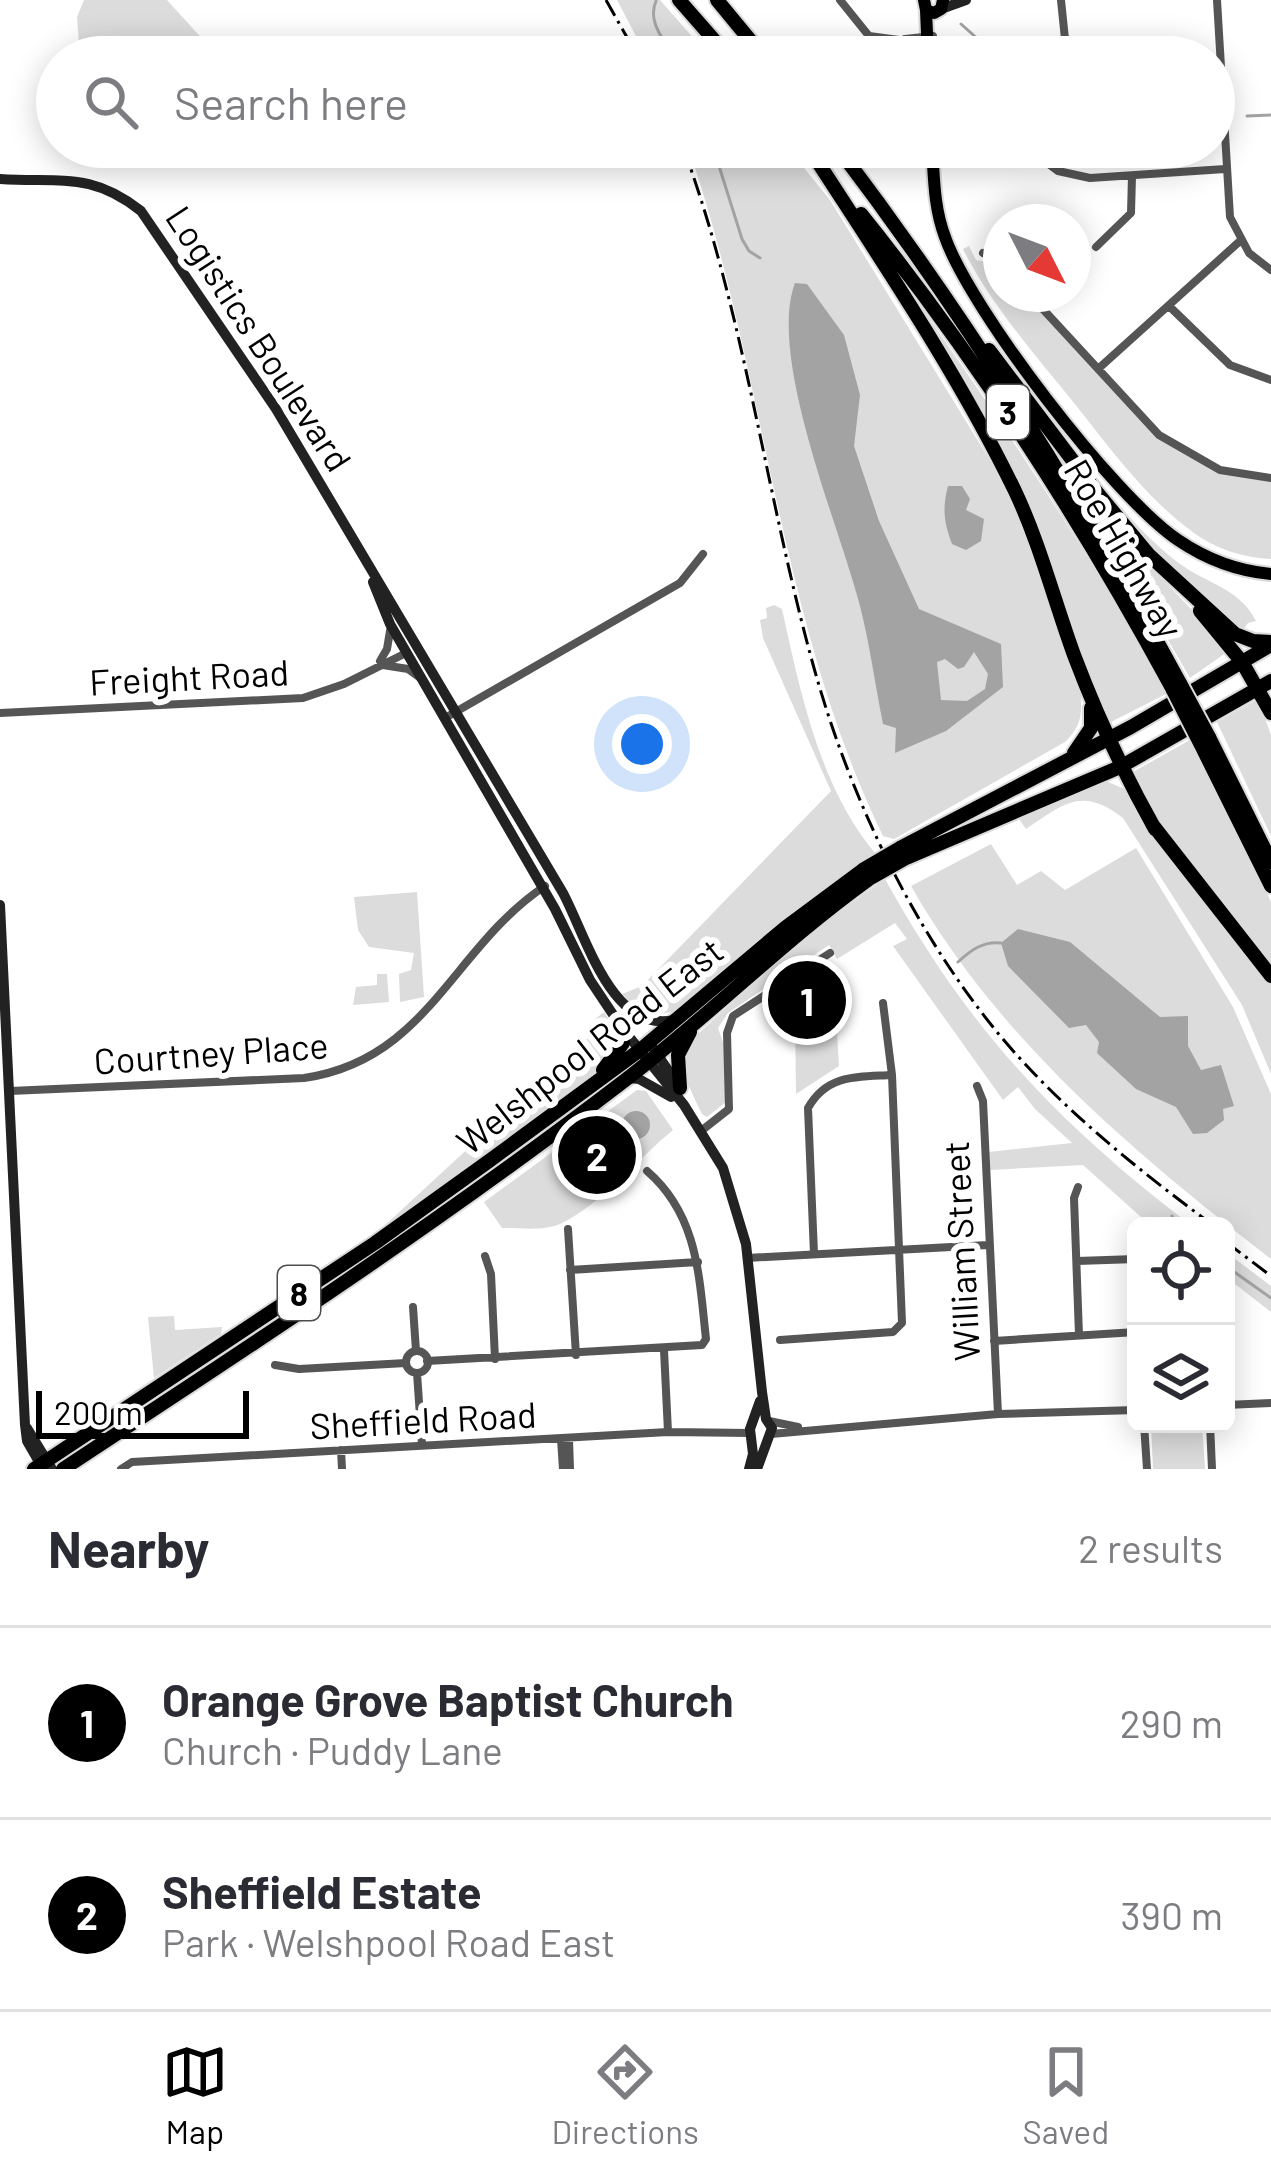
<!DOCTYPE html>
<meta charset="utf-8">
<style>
:root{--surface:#fff;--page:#f2f2f3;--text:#2b2b33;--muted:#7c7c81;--line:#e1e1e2;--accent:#000}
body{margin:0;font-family:Barlow,sans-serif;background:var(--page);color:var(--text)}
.controls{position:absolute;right:36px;bottom:36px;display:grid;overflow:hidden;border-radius:18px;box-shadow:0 6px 30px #0003}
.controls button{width:108px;height:108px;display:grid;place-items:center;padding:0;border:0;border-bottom:3px solid var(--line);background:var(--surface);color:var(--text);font:60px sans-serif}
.compass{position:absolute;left:983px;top:204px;width:108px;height:108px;border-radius:50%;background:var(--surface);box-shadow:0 6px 30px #0003;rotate:132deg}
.scale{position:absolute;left:36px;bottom:30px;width:213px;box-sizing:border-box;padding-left:12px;border:6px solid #000;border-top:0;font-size:33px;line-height:42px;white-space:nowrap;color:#000;-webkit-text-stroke:9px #fff;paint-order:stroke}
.you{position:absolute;left:642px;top:744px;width:42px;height:42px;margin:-30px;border:9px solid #fff;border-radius:50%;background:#1a73e8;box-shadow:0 0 0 18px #1a73e833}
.badge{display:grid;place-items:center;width:78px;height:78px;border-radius:50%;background:var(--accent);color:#fff;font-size:39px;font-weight:700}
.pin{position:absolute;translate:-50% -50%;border:6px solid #fff;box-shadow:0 3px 12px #0006}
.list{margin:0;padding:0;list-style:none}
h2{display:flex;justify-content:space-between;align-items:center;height:156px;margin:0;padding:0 48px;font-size:51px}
h2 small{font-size:39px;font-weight:400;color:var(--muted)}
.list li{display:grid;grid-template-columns:78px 1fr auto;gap:36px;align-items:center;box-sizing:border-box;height:192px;padding:0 48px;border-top:3px solid var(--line)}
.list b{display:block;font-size:45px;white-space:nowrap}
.list p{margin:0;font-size:39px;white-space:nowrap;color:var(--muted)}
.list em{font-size:39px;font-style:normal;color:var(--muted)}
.icon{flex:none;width:66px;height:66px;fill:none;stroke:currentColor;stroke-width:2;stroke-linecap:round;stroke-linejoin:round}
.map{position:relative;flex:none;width:1271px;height:1469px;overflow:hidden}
.search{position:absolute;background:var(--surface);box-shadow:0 6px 30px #0003;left:36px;right:36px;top:36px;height:132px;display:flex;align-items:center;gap:30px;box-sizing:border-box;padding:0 42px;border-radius:66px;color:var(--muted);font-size:45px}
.sheet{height:540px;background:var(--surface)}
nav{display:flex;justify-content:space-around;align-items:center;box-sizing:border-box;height:168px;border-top:3px solid var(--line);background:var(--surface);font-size:33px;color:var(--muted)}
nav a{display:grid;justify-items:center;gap:6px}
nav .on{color:var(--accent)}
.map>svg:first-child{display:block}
.green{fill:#dcdcdc}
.water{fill:#a3a3a3;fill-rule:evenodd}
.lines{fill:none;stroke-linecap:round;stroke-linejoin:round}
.stream{stroke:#a3a3a3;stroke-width:3}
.primary-casing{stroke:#dbdbdb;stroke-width:16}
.highway-casing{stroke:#dbdbdb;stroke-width:18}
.street{stroke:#555;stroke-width:8}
.secondary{stroke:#222;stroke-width:10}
.primary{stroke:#000;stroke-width:12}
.highway{stroke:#000;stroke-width:14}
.rail{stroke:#000;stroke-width:3;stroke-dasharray:18 6 3 6;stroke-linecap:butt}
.highway-bridge-casing{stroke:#dbdbdb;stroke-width:18;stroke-linecap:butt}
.highway-bridge{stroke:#000;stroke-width:14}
.labels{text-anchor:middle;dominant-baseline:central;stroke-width:12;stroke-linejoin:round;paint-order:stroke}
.shield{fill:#fff;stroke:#4c4c4c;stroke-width:3}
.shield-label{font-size:33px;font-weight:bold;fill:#000}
.street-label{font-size:36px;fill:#000;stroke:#fff}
</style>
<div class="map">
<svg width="1271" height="1469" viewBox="0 0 1271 1469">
<rect width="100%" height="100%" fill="#fff"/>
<path class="green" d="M84,0h83l49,54 -6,3h-130l-3,-40z
M617,0h43l50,57h-63z
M688,147h99l43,53 161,262 40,81 50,150c1,22 0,34 -16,49l-171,97 -11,-3c-105,-215 -117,-464 -195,-689z
M863,225c109,152 213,305 305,468l-61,31c-30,-72 -49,-147 -80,-219z
M969,246l7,14 16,3 9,8v23h23l123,131 73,45 51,8v81c-27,-1 -55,-10 -77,-26 -50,-36 -86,-88 -124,-135 -38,-47 -80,-95 -107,-149z
M1001,372l112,155 117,123 -40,28 -76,-131z
M1032,398c46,52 95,129 151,168 26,18 57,23 73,55l-8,2 -5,7 -76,-67 -43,-45z
M774,605l8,4c18,82 38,180 94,245l-200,157c-23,6 -38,1 -54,-17l20,-8 189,-195 -68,-153 -3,-18 7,-2 -1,-10z
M1258,699l13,36v101l-54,-114z
M1190,740l38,68 43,94v64l-106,-133 -34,-60z
M1103,780l24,10 144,186v98l-29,-69 -119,-187c-42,-32 -59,-14 -97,11l-7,-10 64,-37z
M991,844l26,41 24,-14 24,19 71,-42 97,159 38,87v165c-138,-107 -272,-219 -360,-373z
M885,879c83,150 171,243 307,347h-41l-68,-61 -93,5 -1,-18 83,-9 -37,-34 -17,-22 -15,13 -110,-154 14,-7 -12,-16 -58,36 -8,-14 -101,68 -10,15 7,20 1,54 -19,15 -5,-3c-16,-33 -27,-49 -3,-81l106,-97z
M417,892l7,105 -24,5 -1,-28 12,-4 3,-17 -45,-6 -11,-17 -4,-33z
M377,974h10l2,28 -36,3 3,-18 21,-2z
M604,1012l14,21v9c-22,42 -71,61 -102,95l-133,90 207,-191 4,-16z
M795,1017h41l3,49 -43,28z
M637,1090l9,1 27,39c-37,30 -68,72 -113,94 -15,7 -41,4 -58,4l-18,-26z
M1226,1252l45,34v26l-45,-35z
M174,1316l1,14 47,-3 -1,7 -67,44 -6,-61z
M1151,1424h51l3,45h-52z"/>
<path class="water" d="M795,283l12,1 37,51 16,60 -6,51 25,75 40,88 82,35 2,43 -57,44 -51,22 1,-25 -13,-4c-8,-39 -13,-79 -23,-118 -20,-78 -93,-249 -65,-323zM974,652l14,22 -3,15 -18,12 -26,-1 -4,-38 8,-3 13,10 6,-2z
M948,486h14l8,13 -4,11 18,9 -3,22 -15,9 -14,-6c-8,-21 -10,-36 -4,-58z
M1018,929l52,13 90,75 28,-1v30l13,24 20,-5 13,41 -11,3 1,11 -17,13 -14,1 -17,-27 -40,-18 -39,-36 2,-11 -13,-17 -17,3 -61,-62 -7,-23z
M622 1125a14 14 0 1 1 28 0a14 14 0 1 1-28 0Z"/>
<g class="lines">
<path class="stream" d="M656,1c-9,21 8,38 17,56
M961,24l37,33
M1247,116l24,-1
M713,147l29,92 7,12 11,7
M958,962c13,-12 25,-21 43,-19
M1172,1216l4,10
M1226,1266l45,32"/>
<g class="primary-casing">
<path id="primary" d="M924,0l2,10 8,3 7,-4 2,-9
M926,10l2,47
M932,147c2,31 2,61 13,90 25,72 169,260 233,303 28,19 59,31 93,34"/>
</g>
<g class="highway-casing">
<path id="highway" d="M679,0l50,57
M717,0l47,57
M837,147c129,170 243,351 344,538
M812,153c71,110 146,220 203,338 25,53 39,109 59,164 23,61 49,117 81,174
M861,214c120,149 221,308 312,476
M989,350l106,140 54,65 86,79 18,7 18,1
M1200,611l42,51 29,51
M1209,737l62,125
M1200,743l71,143
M1074,753l17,-25v-20
M1152,824l119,152
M900,848l231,-121 140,-82
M906,858l214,-91 151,-86
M603,1070l20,-27 -1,-15
M680,1088l-2,-33 12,-23
M34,1469l341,-226 114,-82 151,-111 146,-123 78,-58
M63,1469c191,-125 380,-249 561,-388 84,-64 159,-140 245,-202"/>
</g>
<path class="street" d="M840,0l29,36 60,8
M1061,0l4,39 19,18
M1217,0l13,217 19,36 22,17
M905,39l28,-3
M1026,147l32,24 32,7 135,-9
M1096,247l35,-34 1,-37
M983,253l18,10
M1029,294l130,141 61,35 51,8
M1169,306l61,59 41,15
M1098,369l142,-128
M380,661l7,-12 4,-24
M383,665l25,4 11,8
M0,713l303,-15 41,-14 62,-31
M445,718l235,-135 23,-29
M977,1086l6,15 15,313
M10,1091l294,-13c124,-18 148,-130 241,-192
M701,1131l28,-22 -2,-76 6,-17 97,-63
M1078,1187l-4,11 5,137
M568,1229l8,126
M814,1254l-6,-146c19,-34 49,-31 84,-33
M485,1256l6,18 4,85
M747,1258l241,-13
M1077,1261l59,-2
M570,1270l128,-8
M413,1307l3,44
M780,1340l113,-8 9,-9 -10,-248 -9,-72
M994,1341l142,-9
M664,1350l4,82
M406 1362a11 11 0 1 1 22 0a11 11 0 1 1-22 0Z
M427,1361l275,-16 4,-6c-7,-63 -8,-124 -59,-168
M275,1365l24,4 107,-6
M417,1373l5,72
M1226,1405l45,-2
M769,1421l29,6
M1144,1424l3,45
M1210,1424l2,45
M771,1434l227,-20 138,-4
M561,1439l2,30
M569,1439l1,30
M341,1450l1,19
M121,1469l11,-7 536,-30 82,1"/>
<path class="secondary" d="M941,9l25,-9
M0,179c59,4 91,-8 141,32l135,198 287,484c23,43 49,141 111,127
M373,582l17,42 165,285 35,71 32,48 62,77 39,63 23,76 16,148 4,27 6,9 -15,41
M0,905l25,520 2,16 15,26
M649,1042l29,43
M629,1078l10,1 32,18
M27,1428l25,41
M749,1469l4,-15 -3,-25 10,-28"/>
<use href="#primary" class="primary"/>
<use href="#highway" class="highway"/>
<path class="rail" d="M606,0l32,57
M683,147c62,168 83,349 131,521 36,129 98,260 183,364 61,74 140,137 217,194
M1226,1242l45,34"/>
<g class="highway-bridge-casing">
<path id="highway-bridge" d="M1181,685l28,52
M1173,690l27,53
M864,869l36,-21
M869,879l37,-21"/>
</g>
<use href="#highway-bridge" class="highway-bridge"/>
</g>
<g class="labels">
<g class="shield">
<rect x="987" y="385" width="42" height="54" rx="9"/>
<rect x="278" y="1266" width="42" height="54" rx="9"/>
</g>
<g class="shield-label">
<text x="1008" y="412">3</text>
<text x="299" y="1293">8</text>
</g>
<g class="street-label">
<text transform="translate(260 338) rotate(57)">Logistics Boulevard</text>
<text transform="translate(1125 548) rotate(60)">Roe Highway</text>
<text transform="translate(189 676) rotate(-3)">Freight Road</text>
<text transform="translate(589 1045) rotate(-38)">Welshpool Road East</text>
<text transform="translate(211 1052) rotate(-4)">Courtney Place</text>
<text transform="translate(960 1251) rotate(-93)">William Street</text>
<text transform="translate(423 1419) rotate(-3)">Sheffield Road</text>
</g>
</g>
</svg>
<div class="controls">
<button><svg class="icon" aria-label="locate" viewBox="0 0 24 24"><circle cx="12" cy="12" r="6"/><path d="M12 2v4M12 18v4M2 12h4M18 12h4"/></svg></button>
<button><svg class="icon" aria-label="layers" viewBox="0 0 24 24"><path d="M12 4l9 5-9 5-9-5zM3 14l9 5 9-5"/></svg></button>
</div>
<svg class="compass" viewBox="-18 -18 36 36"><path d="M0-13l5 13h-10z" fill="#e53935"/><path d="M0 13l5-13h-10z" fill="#7c7c81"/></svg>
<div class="scale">200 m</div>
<div class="you"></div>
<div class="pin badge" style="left:807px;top:1000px">1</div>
<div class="pin badge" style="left:597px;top:1155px">2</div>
<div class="search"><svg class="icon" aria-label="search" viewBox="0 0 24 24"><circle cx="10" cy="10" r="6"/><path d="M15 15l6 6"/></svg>Search here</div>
</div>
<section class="sheet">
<h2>Nearby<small>2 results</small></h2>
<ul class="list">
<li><span class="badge">1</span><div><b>Orange Grove Baptist Church</b><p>Church · Puddy Lane</p></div><em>290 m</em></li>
<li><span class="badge">2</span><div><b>Sheffield Estate</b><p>Park · Welshpool Road East</p></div><em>390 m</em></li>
</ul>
</section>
<nav>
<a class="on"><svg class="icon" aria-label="map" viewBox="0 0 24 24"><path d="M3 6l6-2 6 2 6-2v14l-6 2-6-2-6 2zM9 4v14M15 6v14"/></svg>Map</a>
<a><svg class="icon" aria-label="directions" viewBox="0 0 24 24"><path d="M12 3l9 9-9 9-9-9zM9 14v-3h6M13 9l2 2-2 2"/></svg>Directions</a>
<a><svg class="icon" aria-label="saved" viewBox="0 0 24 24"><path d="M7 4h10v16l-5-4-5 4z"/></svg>Saved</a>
</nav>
